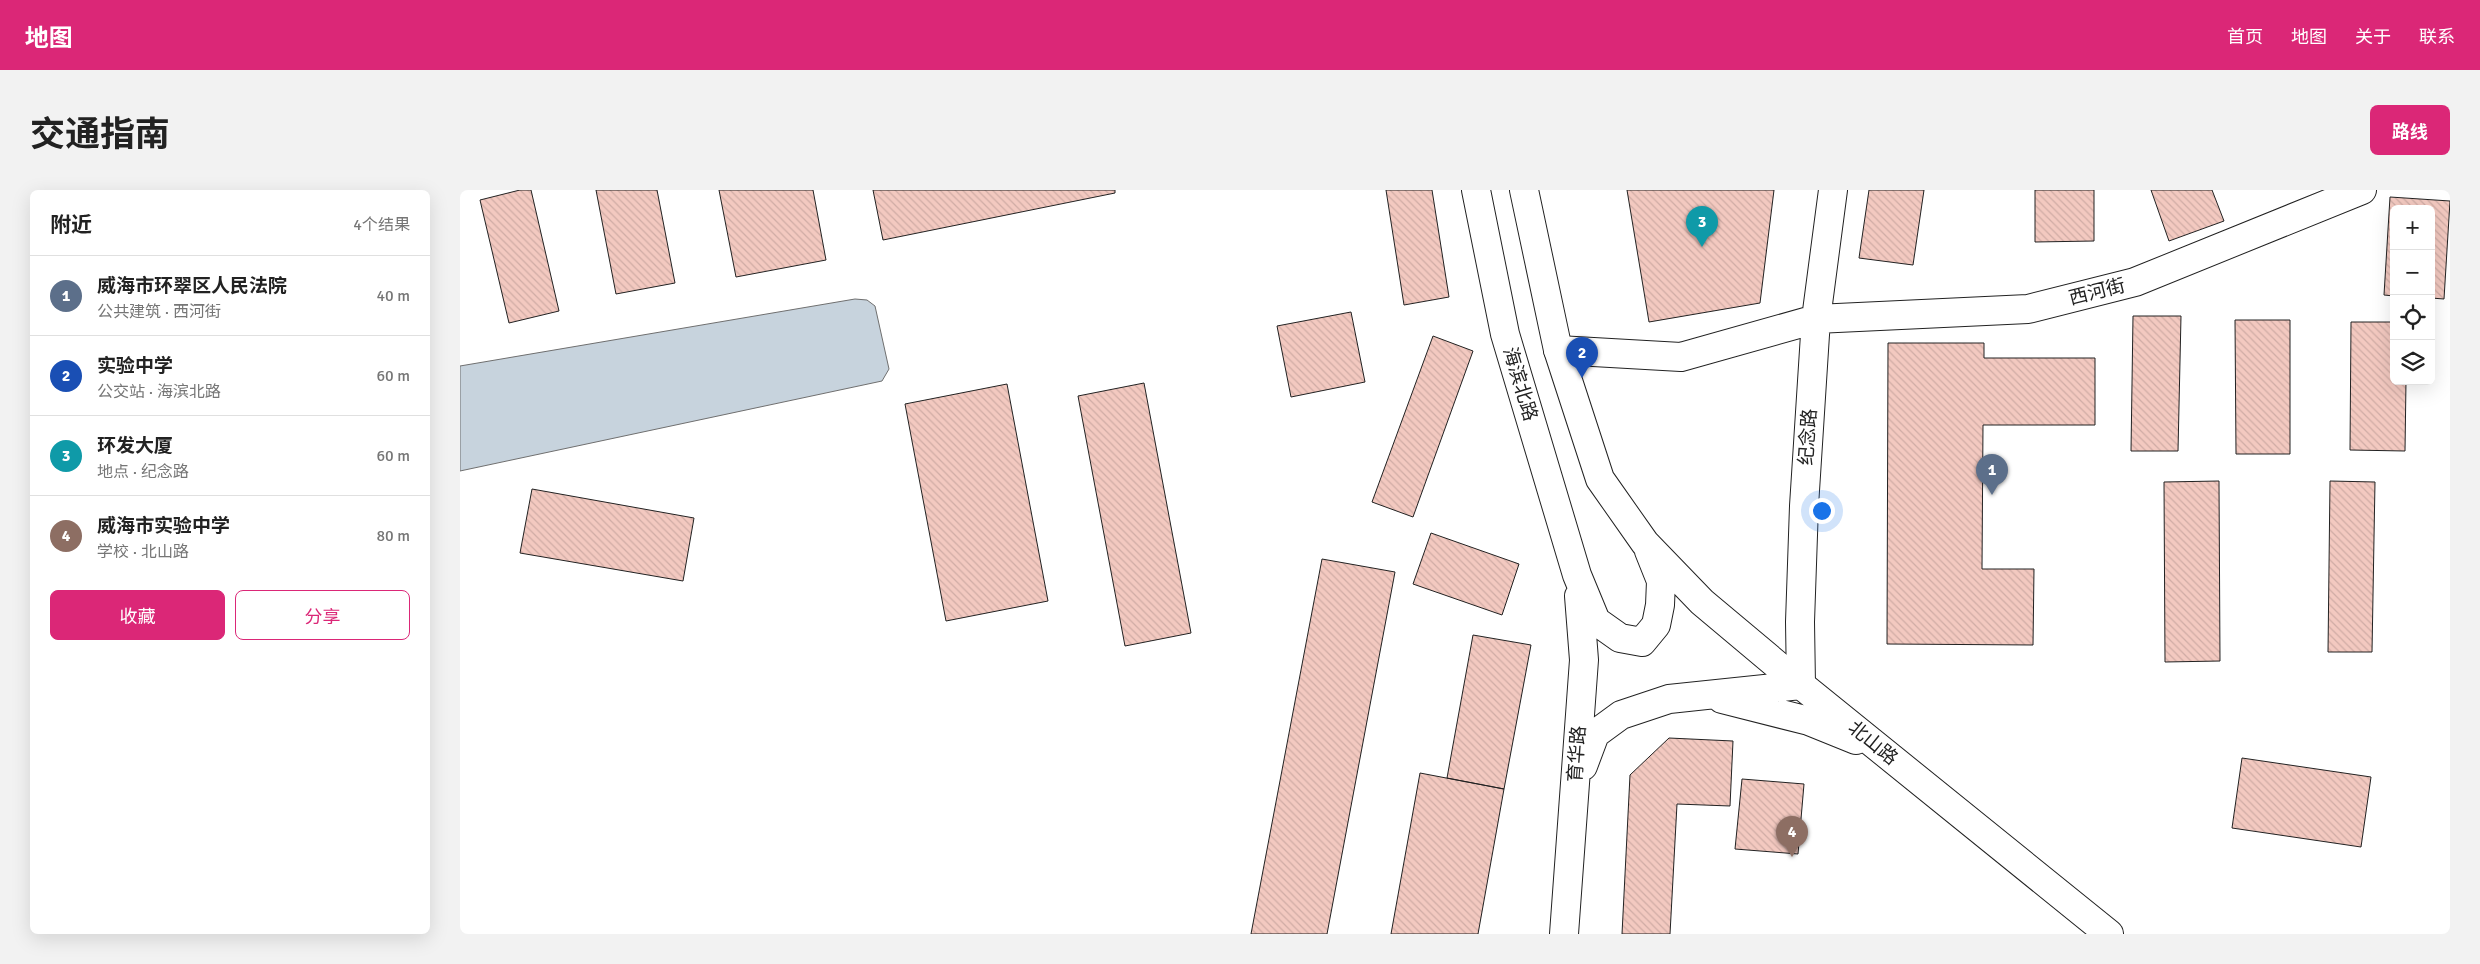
<!DOCTYPE html>
<html lang="zh">
<meta charset="utf-8">
<style>
:root{--surface:#fff;--page:#f2f2f2;--text:#222;--muted:#767676;--line:#e0e0e0;--accent:#db2777}
body{margin:0;font-family:Signika,"Noto Sans SC",sans-serif;background:var(--page);color:var(--text)}
.controls{position:absolute;right:15px;top:15px;display:grid;overflow:hidden;border-radius:8px;box-shadow:0 5px 20px #0002}
.controls button{width:45px;height:45px;display:grid;place-items:center;padding:0;border:0;border-bottom:1px solid var(--line);background:var(--surface);color:var(--text);font:25px sans-serif}
.you{position:absolute;left:1361px;top:320px;width:18px;height:18px;margin:-12px;border:4px solid #fff;border-radius:50%;background:#1a73e8;box-shadow:0 0 0 8px #1a73e833}
.badge{display:grid;place-items:center;width:32px;height:32px;border-radius:50%;background:var(--accent);color:#fff;font-size:16px;font-weight:700}
.pin{position:absolute;translate:-50% -41px;filter:drop-shadow(0 1px 2px #0008)}
.pin::after{content:'';position:absolute;top:26px;width:18px;height:15px;background:inherit;clip-path:polygon(0 0,100% 0,50% 100%)}
.list{margin:0;padding:0;list-style:none}
h2{display:flex;justify-content:space-between;align-items:center;height:65px;margin:0;padding:0 20px;font-size:21px}
h2 small{font-size:16px;font-weight:400;color:var(--muted)}
.list li{display:grid;grid-template-columns:32px 1fr auto;gap:15px;align-items:center;box-sizing:border-box;height:80px;padding:0 20px;border-top:1px solid var(--line)}
.list b{display:block;font-size:19px;white-space:nowrap}
.list p{margin:0;font-size:16px;white-space:nowrap;color:var(--muted)}
.list em{font-size:16px;font-style:normal;color:var(--muted)}
.actions{display:flex;gap:10px;padding:15px 20px}
.actions a{flex:1;padding:11px 0;border:1px solid var(--accent);border-radius:8px;text-align:center;font-size:18px;color:var(--accent)}
.actions .main{background:var(--accent);color:#fff}
.icon{flex:none;width:28px;height:28px;fill:none;stroke:currentColor;stroke-width:2;stroke-linecap:round;stroke-linejoin:round}
.map{position:relative;flex:none;width:1990px;height:744px;overflow:hidden;border-radius:8px}
header{display:flex;align-items:center;gap:30px;box-sizing:border-box;height:70px;padding:0 25px;background:var(--accent);color:#fff}
header strong{font-size:24px}
nav{display:flex;gap:28px;margin-inline-start:auto;font-size:18px}
.intro{display:flex;align-items:center;justify-content:space-between;box-sizing:border-box;height:120px;padding:0 30px}
h1{margin:0;font-size:35px}
.button{padding:12px 22px;border-radius:8px;background:var(--accent);color:#fff;font-size:18px;font-weight:700}
main{display:flex;gap:30px;padding:0 30px}
aside{flex:1;background:var(--surface);border-radius:8px;box-shadow:0 5px 20px #0002}
.map>svg:first-child{display:block}
.water{fill:#c7d3dd;stroke:#6f6f6f}
.building{fill:url(#building-back-hatch);stroke:#222}
.lines{fill:none;stroke-linecap:round;stroke-linejoin:round}
.minor-casing{stroke:#222;stroke-width:30}
.major-casing{stroke:#222;stroke-width:30}
.minor{stroke:#fff;stroke-width:28}
.major{stroke:#fff;stroke-width:28}
.labels{text-anchor:middle;dominant-baseline:central;stroke-width:4;stroke-linejoin:round;paint-order:stroke}
.street-label{font-size:19px;fill:#222;stroke:#fff}
</style>
<header>
<strong>地图</strong>
<nav><a>首页</a><a>地图</a><a>关于</a><a>联系</a></nav>
</header>
<div class="intro"><h1>交通指南</h1><a class="button">路线</a></div>
<main>
<aside>
<h2>附近<small>4个结果</small></h2>
<ul class="list">
<li><span class="badge" style="background:#5c6f8a">1</span><div><b>威海市环翠区人民法院</b><p>公共建筑 · 西河街</p></div><em>40 m</em></li>
<li><span class="badge" style="background:#1a4fb4">2</span><div><b>实验中学</b><p>公交站 · 海滨北路</p></div><em>60 m</em></li>
<li><span class="badge" style="background:#0f9aa8">3</span><div><b>环发大厦</b><p>地点 · 纪念路</p></div><em>60 m</em></li>
<li><span class="badge" style="background:#8d6e63">4</span><div><b>威海市实验中学</b><p>学校 · 北山路</p></div><em>80 m</em></li>
</ul>
<div class="actions"><a class="main">收藏</a><a>分享</a></div>
</aside>
<div class="map">
<svg width="1990" height="744" viewBox="0 0 1990 744">
<defs>
<pattern id="building-back-hatch" width="6" height="6" patternUnits="userSpaceOnUse" patternTransform="scale(1.25)"><rect width="6" height="6" fill="#f3c9c0"/><path d="M-1 5l2 2M0 0l6 6M5-1l2 2" fill="none" stroke="#d0aca5"/></pattern>
</defs>
<rect width="100%" height="100%" fill="#fff"/>
<path class="water" d="M395,109l12,1 8,6 14,63 -7,12 -422,90v-105z"/>
<path class="building" d="M60,0h11l28,121 -50,12 -29,-123z
M136,0h61l18,93 -59,11z
M259,0h94l13,70 -90,17z
M413,0h242v3l-232,47z
M926,0h46l17,107 -45,8z
M1167,0h147l-14,113 -111,19z
M1409,0h55l-11,75 -54,-7z
M1575,0h59v51l-59,1z
M1691,0h61l12,31 -55,20z
M1930,7l60,4 -6,98 -13,-1v-89h-37v87l-10,-1z
M891,122l14,70 -74,15 -14,-71z
M1673,126h48l-3,135h-47z
M1775,130h55v134h-54z
M1891,132h43v59h12l-1,70 -55,-1z
M973,146l40,15 -60,166 -41,-15z
M1428,153h96v15h111v67h-112l-1,144h52l-1,76 -146,-1z
M684,193l47,250 -66,13 -47,-250z
M547,194l41,217 -102,20 -41,-217z
M1759,291l1,180 -55,1 -1,-180z
M1870,291l45,1 -3,170h-44z
M72,299l162,29 -11,63 -163,-28z
M971,343l88,31 -17,51 -89,-31z
M862,369l73,13 -68,362h-76z
M1013,445l58,10 -27,144 -57,-11z
M1209,548l64,3 -3,65 -53,-2 -7,130h-48l8,-159z
M1782,568l129,19 -10,70 -129,-19z
M960,583l84,16 -26,145h-87z
M1282,589l62,5 -6,70 -63,-5z"/>
<g class="lines">
<g class="minor-casing">
<path id="minor" d="M1098,160l123,7 135,-38 212,-10 107,-27 227,-92
M1341,495l-1,-63 4,-116 12,-187 17,-129"/>
</g>
<g class="major-casing">
<path id="major" d="M1016,0l29,144 72,241 19,46 24,17 22,4 14,-17 4,-20 1,-24 -12,-30
M1064,0l34,160 42,129 45,64 57,59 99,83 308,249
M1262,509l87,22 47,19
M1123,576l12,-32 26,-19 48,-16 132,-14
M1104,744l20,-274 -5,-64"/>
</g>
<use href="#minor" class="minor"/>
<use href="#major" class="major"/>
</g>
<g class="labels">
<g class="street-label">
<text transform="translate(1637 102) rotate(-14)">西河街</text>
<text transform="translate(1060 194) rotate(73)">海滨北路</text>
<text transform="translate(1348 247) rotate(-86)">纪念路</text>
<text transform="translate(1413 553) rotate(39)">北山路</text>
<text transform="translate(1117 564) rotate(-86)">育华路</text>
</g>
</g>
</svg>
<div class="controls">
<button>+</button>
<button>−</button>
<button><svg class="icon" aria-label="locate" viewBox="0 0 24 24"><circle cx="12" cy="12" r="6"/><path d="M12 2v4M12 18v4M2 12h4M18 12h4"/></svg></button>
<button><svg class="icon" aria-label="layers" viewBox="0 0 24 24"><path d="M12 4l9 5-9 5-9-5zM3 14l9 5 9-5"/></svg></button>
</div>
<div class="you"></div>
<div class="pin badge" style="left:1532px;top:305px;background:#5c6f8a">1</div>
<div class="pin badge" style="left:1122px;top:188px;background:#1a4fb4">2</div>
<div class="pin badge" style="left:1242px;top:57px;background:#0f9aa8">3</div>
<div class="pin badge" style="left:1332px;top:667px;background:#8d6e63">4</div>
</div>
</main>
